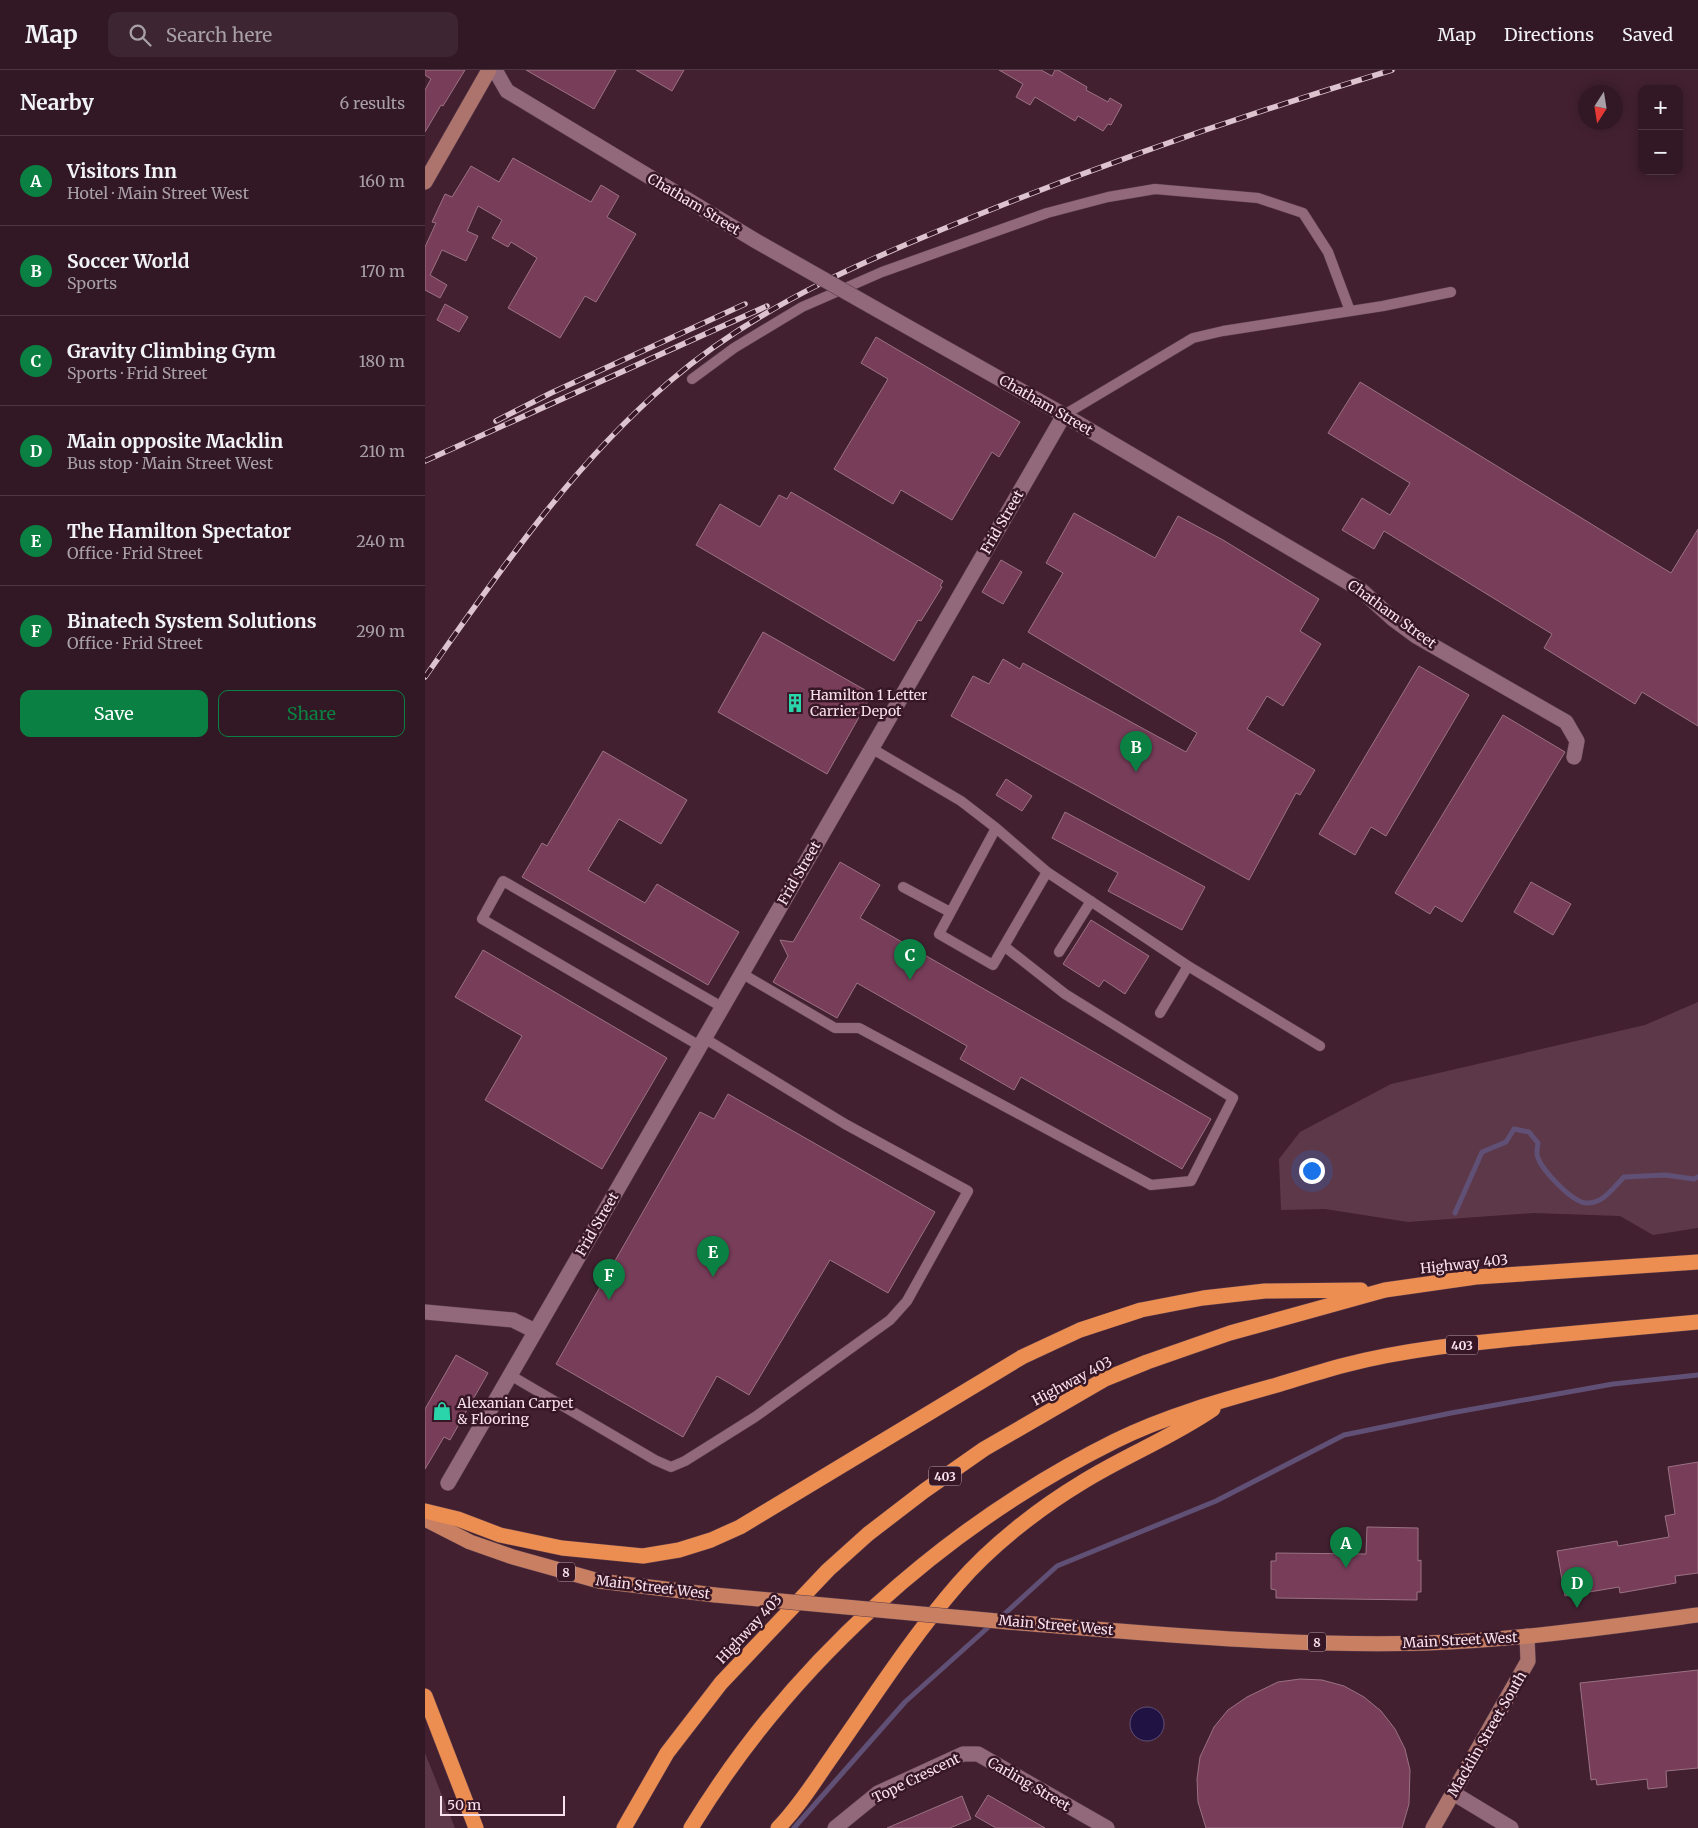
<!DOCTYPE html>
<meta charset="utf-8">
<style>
:root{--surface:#321824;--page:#3d2531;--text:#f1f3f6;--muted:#a8a0a6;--line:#4d3741;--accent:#0b8043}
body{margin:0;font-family:Merriweather,serif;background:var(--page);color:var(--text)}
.controls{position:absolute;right:15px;top:15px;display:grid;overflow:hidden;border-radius:10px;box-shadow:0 2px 12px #0003}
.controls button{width:45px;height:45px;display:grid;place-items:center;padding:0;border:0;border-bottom:1px solid var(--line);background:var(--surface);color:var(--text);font:25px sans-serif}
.compass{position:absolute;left:1153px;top:15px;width:45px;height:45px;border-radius:50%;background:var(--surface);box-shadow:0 2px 12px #0003;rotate:192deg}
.scale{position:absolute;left:15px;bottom:12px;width:125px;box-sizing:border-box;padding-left:5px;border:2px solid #f9e1eb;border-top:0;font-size:14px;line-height:18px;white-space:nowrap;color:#f9e1eb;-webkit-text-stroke:4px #371626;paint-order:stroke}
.you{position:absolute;left:886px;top:1100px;width:18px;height:18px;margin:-12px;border:4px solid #fff;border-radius:50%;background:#1a73e8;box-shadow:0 0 0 8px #1a73e833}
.badge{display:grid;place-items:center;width:32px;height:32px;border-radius:50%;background:var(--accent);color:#fff;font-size:16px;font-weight:700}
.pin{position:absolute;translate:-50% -41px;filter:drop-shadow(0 1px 2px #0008)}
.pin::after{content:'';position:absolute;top:26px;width:18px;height:15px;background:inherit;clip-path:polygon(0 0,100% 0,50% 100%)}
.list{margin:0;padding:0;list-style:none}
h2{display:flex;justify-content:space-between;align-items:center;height:65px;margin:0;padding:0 20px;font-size:21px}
h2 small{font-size:16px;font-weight:400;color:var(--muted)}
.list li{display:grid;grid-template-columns:32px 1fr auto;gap:15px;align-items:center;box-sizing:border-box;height:90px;padding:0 20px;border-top:1px solid var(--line)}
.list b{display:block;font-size:19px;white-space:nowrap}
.list p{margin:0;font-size:16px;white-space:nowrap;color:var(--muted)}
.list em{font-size:16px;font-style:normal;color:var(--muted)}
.actions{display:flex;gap:10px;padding:15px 20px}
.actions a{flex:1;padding:11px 0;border:1px solid var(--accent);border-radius:10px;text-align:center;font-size:18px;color:var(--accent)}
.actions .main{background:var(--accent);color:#fff}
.icon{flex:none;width:28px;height:28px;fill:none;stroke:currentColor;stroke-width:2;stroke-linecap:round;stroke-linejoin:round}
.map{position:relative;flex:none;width:1273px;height:1758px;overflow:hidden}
header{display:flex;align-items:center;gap:30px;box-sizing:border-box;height:70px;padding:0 25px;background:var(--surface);border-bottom:1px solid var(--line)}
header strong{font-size:24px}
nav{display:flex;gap:28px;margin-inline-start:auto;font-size:18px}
.search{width:350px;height:45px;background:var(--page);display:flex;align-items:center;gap:12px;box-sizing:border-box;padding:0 18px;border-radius:10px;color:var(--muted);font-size:19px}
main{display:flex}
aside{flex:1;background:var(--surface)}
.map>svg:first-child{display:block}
.green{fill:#5d3849}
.water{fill:#201243;stroke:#615075}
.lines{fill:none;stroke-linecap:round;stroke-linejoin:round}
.stream{stroke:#615075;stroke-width:5}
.building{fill:#783d59;stroke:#9b7284}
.lane-casing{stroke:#593c4b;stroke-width:11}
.street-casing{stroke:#593c4b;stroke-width:16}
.secondary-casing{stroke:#593c4b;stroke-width:16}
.primary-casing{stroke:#593c4b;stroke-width:16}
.highway-casing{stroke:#593c4b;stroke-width:16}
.lane{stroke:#92697b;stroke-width:10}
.street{stroke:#92697b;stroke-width:15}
.secondary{stroke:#ad746e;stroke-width:15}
.primary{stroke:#c87f62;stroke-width:15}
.highway{stroke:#ec8d51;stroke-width:15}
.rail-casing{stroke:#dcc3ce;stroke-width:5.5}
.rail{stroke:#371626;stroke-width:4;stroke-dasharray:11;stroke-linecap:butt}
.street-bridge-casing{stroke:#593c4b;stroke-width:16;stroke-linecap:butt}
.primary-bridge-casing{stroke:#593c4b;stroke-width:16;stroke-linecap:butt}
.street-bridge{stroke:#92697b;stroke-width:15}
.primary-bridge{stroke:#c87f62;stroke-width:15}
.labels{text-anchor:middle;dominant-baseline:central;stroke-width:5;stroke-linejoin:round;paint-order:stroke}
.shield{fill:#371626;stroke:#bfa4b0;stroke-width:1}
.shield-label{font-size:12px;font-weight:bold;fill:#f9e1eb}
.street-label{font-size:14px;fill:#f9e1eb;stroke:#371626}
.poi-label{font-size:14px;fill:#f9e1eb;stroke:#371626;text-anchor:start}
</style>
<header>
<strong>Map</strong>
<div class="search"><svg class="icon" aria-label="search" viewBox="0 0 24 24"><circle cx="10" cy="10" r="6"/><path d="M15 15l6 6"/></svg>Search here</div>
<nav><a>Map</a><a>Directions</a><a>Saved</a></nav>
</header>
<main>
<aside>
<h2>Nearby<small>6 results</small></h2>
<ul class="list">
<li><span class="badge">A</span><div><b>Visitors Inn</b><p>Hotel · Main Street West</p></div><em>160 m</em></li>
<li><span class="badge">B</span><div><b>Soccer World</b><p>Sports</p></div><em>170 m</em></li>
<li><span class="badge">C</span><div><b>Gravity Climbing Gym</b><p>Sports · Frid Street</p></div><em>180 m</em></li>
<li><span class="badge">D</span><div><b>Main opposite Macklin</b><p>Bus stop · Main Street West</p></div><em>210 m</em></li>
<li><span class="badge">E</span><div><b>The Hamilton Spectator</b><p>Office · Frid Street</p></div><em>240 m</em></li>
<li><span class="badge">F</span><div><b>Binatech System Solutions</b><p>Office · Frid Street</p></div><em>290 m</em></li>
</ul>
<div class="actions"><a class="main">Save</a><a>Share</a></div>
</aside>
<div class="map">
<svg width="1273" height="1758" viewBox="0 0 1273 1758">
<rect width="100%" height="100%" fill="#422030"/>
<path class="green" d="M1273,932v226l-45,7 -33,-19 -86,-3 -126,9 -83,-13 -44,1 -2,-51 21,-27 91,-48 254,-59z
M0,1683l30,75h-30z"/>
<path class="water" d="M705 1654a17 17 0 1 1 34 0a17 17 0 1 1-34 0Z"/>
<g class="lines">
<path class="stream" d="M1030,1143l27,-61 24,-10 8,-13 15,3 9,11c-1,5 -2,11 0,15 5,13 34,44 48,45 17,1 27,-15 38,-26l41,-2 29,4 4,-2
M575,1548l57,-52 159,-65 128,-66 107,-22 162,-29 85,-9
M369,1758l111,-126 88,-79"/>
</g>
<path class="building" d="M0,0h40l-22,36 -2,-1 -16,27v-42l6,-11 -6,-4z
M101,0h90l-22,39z
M211,0h48l-12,21z
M574,0h42l11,6 3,-6h3l29,17 -1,3 22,12 2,-4 12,7 -11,20 -3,-1 -5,7 -25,-15 -3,5 -40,-24 -5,8 -14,-8 7,-13z
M88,88l78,44 10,-17 18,11 -12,21 29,17 -40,68 -11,-6 -25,42 -52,-30 29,-50 -26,-16 -3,5 -16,-9 10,-18 -24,-14 -11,25 11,5 -12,25 -24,-11 -12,25 17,10 -7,13 -15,-8v-43l11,-24 -4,-1 13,-28 7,3 19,-31 28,16z
M20,234l23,13 -9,15 -22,-12z
M451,267l144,85 -21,35 -7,-5 -40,68 -51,-30 -8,14 -59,-35 54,-90 -27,-16z
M935,312l311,191 27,-44v197l-56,-34 -7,12 -91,-56 8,-14 -168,-103 -10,18 -32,-19 20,-32 28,17 20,-32 -82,-50z
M366,422l152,89 -3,5 2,1 -21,34 -3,-1 -24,41 -198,-116 24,-41 40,23 19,-32 8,4z
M649,443l81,45 23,-42 45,24 96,59 -19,32 21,13 -38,62 -16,-10 -20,33 68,41 -15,25 -4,-2 -47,87 -298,-164 22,-40 16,8 14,-25 17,10 3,-6 163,89 11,-19 -169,-101 35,-59 -17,-10z
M576,490l21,12 -19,32 -21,-12z
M338,562l109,62 -45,80 -109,-62z
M994,596l50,29 -83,141 -15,-9 -16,28 -36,-21z
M1078,645l62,37 -103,170 -27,-16 -5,8 -35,-21z
M178,681l84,49 -26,44 -42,-25 -31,51 57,33 12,-19 82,48 -31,53 -186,-108 20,-34 5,3z
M581,709l26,17 -10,15 -26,-16z
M640,742l140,75 -23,43 -74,-39 10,-18 -66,-35z
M415,792l40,23 -20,33 351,201 -29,50 -161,-92 -7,13 -54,-31 7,-13 -110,-63 -20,35 -64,-36 15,-26 -8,-16 13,2z
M1106,812l40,22 -18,31 -39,-23z
M666,850l58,36 -24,38 -21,-14 -5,7 -36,-23z
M58,880l184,108 -65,111 -117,-69 37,-64 -67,-39z
M303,1024l207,118 -47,81 -58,-33 -81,135 -32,-19 -34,61 -127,-73 144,-252 14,7z
M31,1285l32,18 -38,67 -6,-3 -19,32v-60z
M1273,1392v111l-23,3 1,7 -56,10 -1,-6 -54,9 -8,-45 60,-10 1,5 51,-9 -4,-21 10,-2 -7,-47z
M942,1457l51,1v33l3,-1v32h-4v8l-141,-2v-8l-5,-1v-28h5v-8l90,1z
M1273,1600v98l-32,3 1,16 -19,2 -1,-10 -50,6 -1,-6 -5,1 -11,-97z
M875,1609l22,1 22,6 20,11 17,14 14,18 10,20 5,21 -1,34 -7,24h-196l-8,-26 -1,-23 3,-22 14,-30 14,-17 19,-13 31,-15z
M563,1725l57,33h-49l-21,-12z
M537,1726l9,23 -21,9h-63z"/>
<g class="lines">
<g class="lane-casing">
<path id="lane" d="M267,309l42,-31 68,-41 80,-35 165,-59 61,-16 47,-8 103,9 45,15 25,39 22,59
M639,345l129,-77 30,-7 160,-25 68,-14
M446,678l90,53 35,27 51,44 141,94 132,80
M571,758l-57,106 54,31 54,-93
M478,817l47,25
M634,882l32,-51
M316,903l94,55h24l292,157 40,-4 42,-83 -168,-104 -61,-48
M735,943l28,-47
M275,976l-218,-127 21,-38 219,126
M85,1305l145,85 16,7 14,-6 70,-44 135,-97 17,-19 61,-110 -123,-67 -141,-86"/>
</g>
<g class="street-casing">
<path id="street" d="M70,0l12,21 249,150
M451,239l188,106 297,175 32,29 23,17 150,86 11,19 -3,16
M0,1242l88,8 22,11
M23,1413l616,-1068
M1028,1723l58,35
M410,1758l43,-35 85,-39h15l129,74"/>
</g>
<g class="secondary-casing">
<path id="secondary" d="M0,112l64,-112
M1008,1758l95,-167 -1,-25"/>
</g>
<g class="primary-casing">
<path id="primary" d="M0,1449l45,23 43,15 86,24 116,14
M583,1552c139,11 279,25 419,21 91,-3 181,-16 271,-28"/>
</g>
<g class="highway-casing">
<path id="highway" d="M0,1441l33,8 42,16 62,13 81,8 36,-6 32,-10 29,-13 282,-170 58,-27 61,-20 62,-12 62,-7 96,-1
M0,1626l51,132
M199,1758l43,-75 54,-70 107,-113 40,-36 56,-43 60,-42 121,-70 42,-17 83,-29 155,-43 91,-13 222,-15
M266,1758c99,-163 253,-302 424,-387 50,-25 108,-41 162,-56 23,-7 45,-14 68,-20 61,-16 125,-22 188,-28 55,-5 110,-10 165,-15
M353,1758c21,-21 38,-49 55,-73 40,-57 79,-118 125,-171 33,-38 80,-75 123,-101 43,-27 90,-45 132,-74"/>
</g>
<use href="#lane" class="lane"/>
<use href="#street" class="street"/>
<use href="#secondary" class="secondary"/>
<use href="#primary" class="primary"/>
<use href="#highway" class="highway"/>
<g class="rail-casing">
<path id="rail" d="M71,351l55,-28 194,-89
M0,391l342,-155
M0,607c74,-105 146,-211 244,-295 93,-80 208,-127 321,-172 132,-53 266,-99 402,-140"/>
</g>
<use href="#rail" class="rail"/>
<g class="street-bridge-casing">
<path id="street-bridge" d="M331,171l120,68"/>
</g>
<g class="primary-bridge-casing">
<path id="primary-bridge" d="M290,1525l293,27"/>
</g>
<use href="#street-bridge" class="street-bridge"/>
<use href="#primary-bridge" class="primary-bridge"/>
</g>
<defs>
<g id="building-bare" transform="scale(1.5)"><path d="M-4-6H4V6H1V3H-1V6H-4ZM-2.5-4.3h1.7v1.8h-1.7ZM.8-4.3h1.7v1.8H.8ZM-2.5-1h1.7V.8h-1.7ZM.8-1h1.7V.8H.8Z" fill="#2bd5ac" stroke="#371626" stroke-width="2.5" paint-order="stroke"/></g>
<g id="shop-bare" transform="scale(1.5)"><path d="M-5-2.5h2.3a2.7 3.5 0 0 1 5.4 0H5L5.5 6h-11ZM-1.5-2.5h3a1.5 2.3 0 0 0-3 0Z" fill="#2bd5ac" stroke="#371626" stroke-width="2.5" paint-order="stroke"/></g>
</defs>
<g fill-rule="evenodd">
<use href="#building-bare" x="370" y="633"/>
<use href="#shop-bare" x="17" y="1341"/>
</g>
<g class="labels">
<g class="shield">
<rect x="1021" y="1265.5" width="32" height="19" rx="4"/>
<rect x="504" y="1396.5" width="32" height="19" rx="4"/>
<rect x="132" y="1492.5" width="18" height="19" rx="4"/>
<rect x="883" y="1562.5" width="18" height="19" rx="4"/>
</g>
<g class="shield-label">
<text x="1037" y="1275">403</text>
<text x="520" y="1406">403</text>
<text x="141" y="1502">8</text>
<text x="892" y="1572">8</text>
</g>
<g class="street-label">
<text transform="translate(269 134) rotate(31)">Chatham Street</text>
<text transform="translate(621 335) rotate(30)">Chatham Street</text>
<text transform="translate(577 452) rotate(-60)">Frid Street</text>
<text transform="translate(967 544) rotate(36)">Chatham Street</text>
<text transform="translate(374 803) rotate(-60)">Frid Street</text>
<text transform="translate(172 1154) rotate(-60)">Frid Street</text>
<text transform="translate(1039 1194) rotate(-6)">Highway 403</text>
<text transform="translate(647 1311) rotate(-28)">Highway 403</text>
<text transform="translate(228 1517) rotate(7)">Main Street West</text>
<text transform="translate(631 1555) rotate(5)">Main Street West</text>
<text transform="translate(324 1559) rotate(-47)">Highway 403</text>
<text transform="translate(1035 1570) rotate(-3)">Main Street West</text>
<text transform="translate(1062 1664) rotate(-60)">Macklin Street South</text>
<text transform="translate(491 1708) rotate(-26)">Tope Crescent</text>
<text transform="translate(604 1714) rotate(30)">Carling Street</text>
</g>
<g class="poi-label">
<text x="385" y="625">Hamilton 1 Letter<tspan x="385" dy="16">Carrier Depot</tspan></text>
<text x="32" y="1333">Alexanian Carpet<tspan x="32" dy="16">&amp; Flooring</tspan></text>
</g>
</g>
</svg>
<div class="controls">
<button>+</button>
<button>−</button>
</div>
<svg class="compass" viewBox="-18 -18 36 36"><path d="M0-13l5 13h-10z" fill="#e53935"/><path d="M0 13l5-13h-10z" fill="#a8a0a6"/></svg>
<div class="scale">50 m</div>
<div class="you"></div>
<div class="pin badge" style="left:921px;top:1498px">A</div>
<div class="pin badge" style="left:711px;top:702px">B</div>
<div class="pin badge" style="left:485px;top:910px">C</div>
<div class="pin badge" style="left:1152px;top:1538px">D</div>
<div class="pin badge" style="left:288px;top:1207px">E</div>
<div class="pin badge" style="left:184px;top:1230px">F</div>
</div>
</main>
